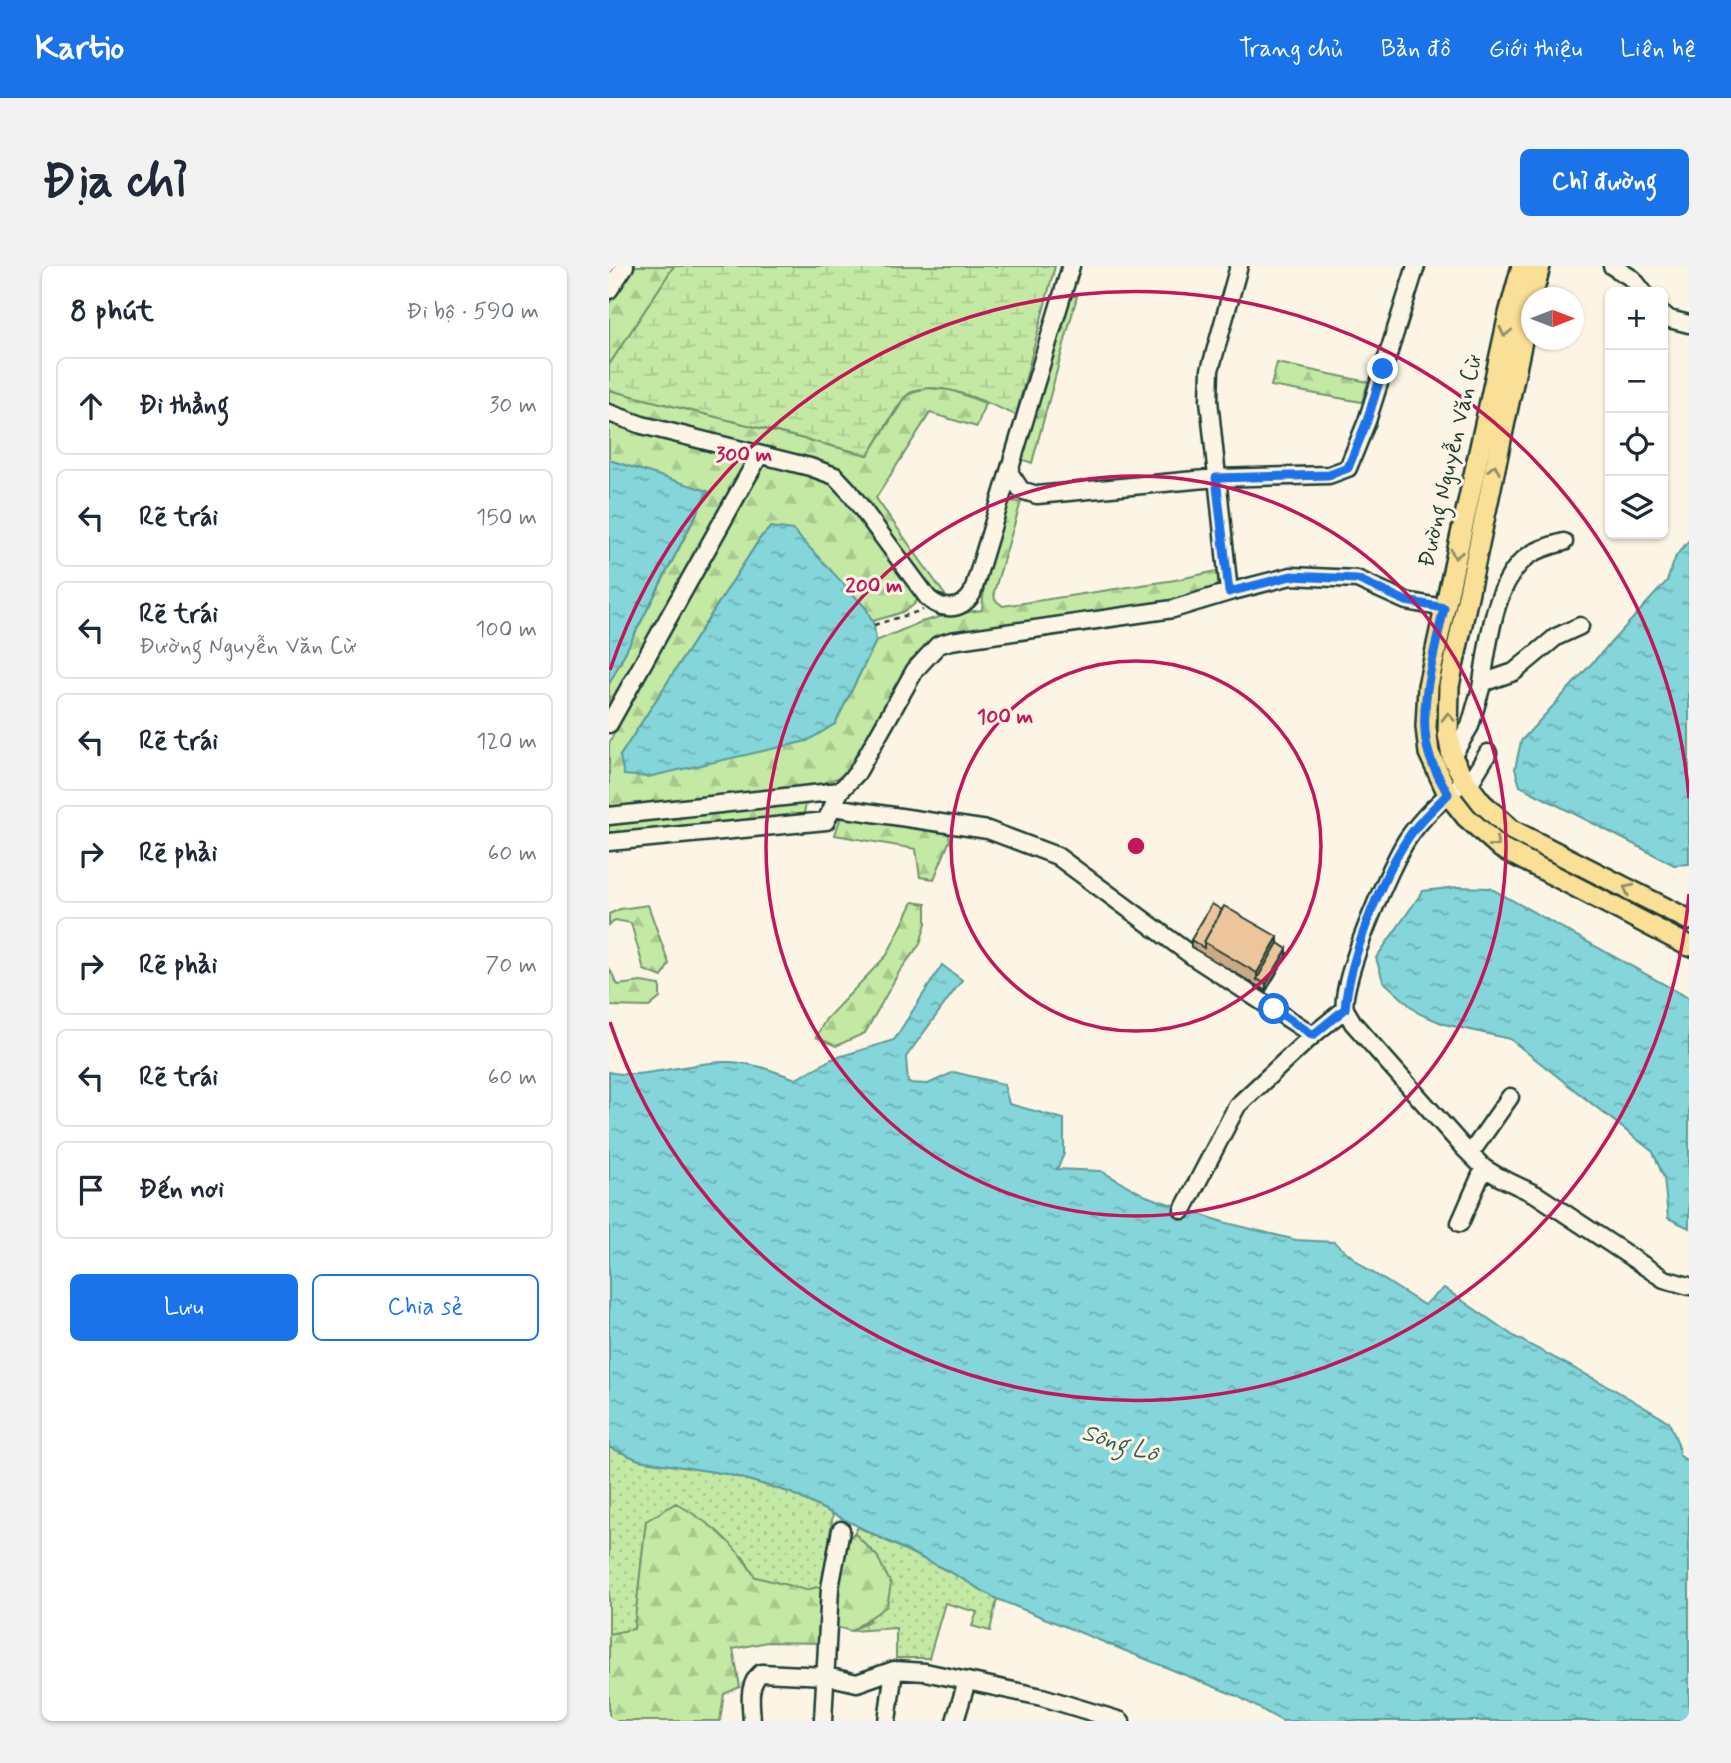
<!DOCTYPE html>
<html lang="vi">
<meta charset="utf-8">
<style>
:root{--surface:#fff;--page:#f2f2f3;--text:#1f2937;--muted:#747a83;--line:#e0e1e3;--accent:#1a73e8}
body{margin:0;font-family:Mynerve,sans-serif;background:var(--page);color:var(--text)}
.controls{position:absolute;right:21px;top:21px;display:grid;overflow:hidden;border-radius:10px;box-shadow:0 2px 5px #0004}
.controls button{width:63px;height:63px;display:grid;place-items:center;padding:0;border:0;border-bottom:2px solid var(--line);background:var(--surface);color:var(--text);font:35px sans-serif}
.compass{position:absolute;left:912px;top:21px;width:63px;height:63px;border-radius:50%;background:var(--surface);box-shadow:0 2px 5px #0004;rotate:90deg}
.stop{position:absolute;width:21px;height:21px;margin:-16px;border:5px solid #1a73e8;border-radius:50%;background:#fff}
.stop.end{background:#1a73e8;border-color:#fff;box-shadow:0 2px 7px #0008}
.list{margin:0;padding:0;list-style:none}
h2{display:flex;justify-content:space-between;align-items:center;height:91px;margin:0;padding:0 28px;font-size:30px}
h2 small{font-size:23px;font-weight:400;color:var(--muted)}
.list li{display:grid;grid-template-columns:46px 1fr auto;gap:21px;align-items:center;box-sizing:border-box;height:98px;margin:0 14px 14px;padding:0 14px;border:2px solid var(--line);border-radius:10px}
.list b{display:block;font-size:26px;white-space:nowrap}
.list p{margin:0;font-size:23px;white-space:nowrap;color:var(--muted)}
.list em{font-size:23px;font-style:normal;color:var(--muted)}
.actions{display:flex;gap:14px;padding:21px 28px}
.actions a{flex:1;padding:16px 0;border:2px solid var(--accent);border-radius:10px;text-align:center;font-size:24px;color:var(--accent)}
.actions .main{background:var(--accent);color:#fff}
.icon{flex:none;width:38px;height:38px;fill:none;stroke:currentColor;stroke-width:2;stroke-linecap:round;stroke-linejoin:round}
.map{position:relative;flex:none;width:1080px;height:1455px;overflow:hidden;border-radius:10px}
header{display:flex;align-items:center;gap:42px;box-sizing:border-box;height:98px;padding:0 35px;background:var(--accent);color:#fff}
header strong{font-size:33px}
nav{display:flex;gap:38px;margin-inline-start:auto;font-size:24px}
.intro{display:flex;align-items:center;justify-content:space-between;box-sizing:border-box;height:168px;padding:0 42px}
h1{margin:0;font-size:49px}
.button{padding:18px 32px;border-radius:10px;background:var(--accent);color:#fff;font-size:24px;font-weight:700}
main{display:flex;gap:42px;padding:0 42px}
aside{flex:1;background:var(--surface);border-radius:10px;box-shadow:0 2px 5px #0004}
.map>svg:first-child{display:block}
.grass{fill:url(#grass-dots);stroke:#71936c;stroke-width:2}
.forest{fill:url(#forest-firs);stroke:#71936c;stroke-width:2}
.wetland{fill:url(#wetland-marsh);stroke:#71936c;stroke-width:2}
.water{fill:url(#water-ripples);stroke:#5c9998;stroke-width:2}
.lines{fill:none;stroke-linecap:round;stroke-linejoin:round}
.minor-casing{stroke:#1f3d34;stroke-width:21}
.major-casing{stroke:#1f3d34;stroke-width:24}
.path{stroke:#1f3d34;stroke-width:2.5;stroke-dasharray:5 5;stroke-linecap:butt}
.minor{stroke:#fcf5e5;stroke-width:16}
.major{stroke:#fadf96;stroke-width:19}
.wall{fill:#cba986;stroke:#1f3d34;stroke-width:2}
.shaded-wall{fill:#a58a6d;stroke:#1f3d34;stroke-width:2}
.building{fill:#ecc59c;stroke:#1f3d34;stroke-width:2}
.oneway{stroke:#8c8e65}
.route{stroke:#1a73e8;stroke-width:9}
.ring{fill:none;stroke:#c2185b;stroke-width:3.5}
.labels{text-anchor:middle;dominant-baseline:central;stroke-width:6;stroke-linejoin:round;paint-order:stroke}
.street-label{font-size:23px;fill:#1f3d34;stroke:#fcf5e5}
.water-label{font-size:24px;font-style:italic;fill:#335c55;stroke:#fcf5e5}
.centre{fill:#c2185b;stroke:#fcf5e5;stroke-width:3.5}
.ring-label{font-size:21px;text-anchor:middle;font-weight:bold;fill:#c2185b;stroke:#fcf5e5;stroke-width:6;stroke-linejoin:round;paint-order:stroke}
</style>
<header>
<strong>Kartio</strong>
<nav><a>Trang chủ</a><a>Bản đồ</a><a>Giới thiệu</a><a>Liên hệ</a></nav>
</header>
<div class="intro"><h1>Địa chỉ</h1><a class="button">Chỉ đường</a></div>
<main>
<aside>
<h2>8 phút<small>Đi bộ · 590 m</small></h2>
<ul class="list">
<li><svg class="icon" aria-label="ahead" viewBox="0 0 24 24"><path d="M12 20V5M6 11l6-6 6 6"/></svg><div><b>Đi thẳng</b></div><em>30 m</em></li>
<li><svg class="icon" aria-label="left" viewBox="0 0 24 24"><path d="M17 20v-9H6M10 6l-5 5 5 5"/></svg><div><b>Rẽ trái</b></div><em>150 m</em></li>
<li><svg class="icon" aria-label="left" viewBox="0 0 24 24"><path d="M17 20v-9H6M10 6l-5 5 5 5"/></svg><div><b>Rẽ trái</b><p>Đường Nguyễn Văn Cừ</p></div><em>100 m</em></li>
<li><svg class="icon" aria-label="left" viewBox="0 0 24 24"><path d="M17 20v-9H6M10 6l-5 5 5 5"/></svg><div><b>Rẽ trái</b></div><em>120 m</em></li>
<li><svg class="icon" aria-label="right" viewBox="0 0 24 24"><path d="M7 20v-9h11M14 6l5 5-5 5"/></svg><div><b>Rẽ phải</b></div><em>60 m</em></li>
<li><svg class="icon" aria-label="right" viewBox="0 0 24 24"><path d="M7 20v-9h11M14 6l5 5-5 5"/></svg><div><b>Rẽ phải</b></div><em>70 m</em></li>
<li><svg class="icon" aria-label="left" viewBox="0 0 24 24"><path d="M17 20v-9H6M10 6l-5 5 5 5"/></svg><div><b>Rẽ trái</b></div><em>60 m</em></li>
<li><svg class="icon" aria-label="arrive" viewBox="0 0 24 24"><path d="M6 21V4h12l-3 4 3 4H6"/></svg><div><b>Đến nơi</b></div></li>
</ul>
<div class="actions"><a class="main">Lưu</a><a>Chia sẻ</a></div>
</aside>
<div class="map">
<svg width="1080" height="1455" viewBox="0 0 1080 1455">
<defs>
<pattern id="grass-dots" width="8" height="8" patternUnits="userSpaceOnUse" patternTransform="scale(1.75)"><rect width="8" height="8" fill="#c3e9a4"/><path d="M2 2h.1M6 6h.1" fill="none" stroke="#a7c98e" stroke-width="1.8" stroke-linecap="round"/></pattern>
<pattern id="forest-firs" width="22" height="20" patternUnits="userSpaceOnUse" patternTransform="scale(1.75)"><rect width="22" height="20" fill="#c3e9a4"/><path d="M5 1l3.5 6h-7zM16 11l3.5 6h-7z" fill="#a7c98e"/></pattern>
<pattern id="wetland-marsh" width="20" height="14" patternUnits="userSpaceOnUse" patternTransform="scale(1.75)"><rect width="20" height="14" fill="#c3e9a4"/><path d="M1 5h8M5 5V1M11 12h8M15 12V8" fill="none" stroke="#a7c98e"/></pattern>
<pattern id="water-ripples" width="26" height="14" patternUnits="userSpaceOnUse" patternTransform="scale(1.75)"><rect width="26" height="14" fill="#84d6da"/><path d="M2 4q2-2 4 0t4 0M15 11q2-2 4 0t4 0" fill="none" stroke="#6bafb2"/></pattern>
</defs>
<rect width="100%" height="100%" fill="#fcf5e5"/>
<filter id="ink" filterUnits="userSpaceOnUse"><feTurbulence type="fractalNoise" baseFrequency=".0143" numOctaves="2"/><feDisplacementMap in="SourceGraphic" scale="14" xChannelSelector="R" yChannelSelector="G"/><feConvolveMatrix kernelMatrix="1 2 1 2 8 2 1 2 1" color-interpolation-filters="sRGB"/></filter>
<g filter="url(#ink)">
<path class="grass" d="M0,1181l30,13 88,14 62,18 44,22 -11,72 -16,4 -51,-13 -12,-20 -97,-36 -12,108 -25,5z
M249,1261l94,46 45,26 -7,32 -18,-5 5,-14 -32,-9 -16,55h-33v-30l-45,3 18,-10 8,-65 -23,-23z"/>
<path class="forest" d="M26,0h39l-65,99v-61z
M457,30h11l-45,167 -14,-5z
M668,97l91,19 -6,20 -91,-16z
M317,122l25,2 34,13 -8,24 -47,-14 -54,85 69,97h-15l-83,-116 -238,-71v-18l259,65 39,-60z
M0,151l8,9 119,28 8,8 1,6 -136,236v-20l99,-192 -99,-32z
M164,199l33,6 26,11 76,99c2,4 8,11 9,16 2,14 -35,21 -45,24l-6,-13 -95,-81 -10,10 -141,219 215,-32 41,-83 45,-19 26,-7 35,-5 3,-34 23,-75 13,1 -27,90 1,8 8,6 172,-26 42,-9 2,12 -4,7 -39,12 -231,32 -35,26 -63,115 -49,16 -179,20 -10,-7v-60l4,-9 148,-268z
M194,534l3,4 -2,9 -3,3 -192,17v-13z
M233,547l105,16 3,11 -16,39 -14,-2 -4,-28 -81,-14z
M304,636l13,2v19l-6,21 -21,28 -34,61 -29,13 -20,-9 10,-18 61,-64z
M39,639l21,59 -7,13 -18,-7 -13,-47 -16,-3 -6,5v-11l11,-5z
M0,702l9,17 23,-3 19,3v13l-11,9 -40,-1z
M67,1237c36,22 57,37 79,74l51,13 16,-4 -3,57 -52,-1 -34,7 7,38 -16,7 -4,27h-111v-87l25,-5 12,-108z
M245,1267l23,23 14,28 -4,22 -36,25 -15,-4 2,-38 7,-47z"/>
<path class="wetland" d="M65,0h381l-39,149c-26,-10 -83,-41 -109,-20 -8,6 -31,49 -39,60l-259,-65v-25z"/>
<path class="water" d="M0,194l99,31 -99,193z
M162,261l22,3 73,78 8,17 2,16 -41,83 -28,17 -159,36 -24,-2 -4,-19 141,-219z
M1080,274v324l-15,1 -154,-79 -5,-17 6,-28 146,-160 9,-25z
M849,621l32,1 199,110v230l-21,-10 -4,-40 -11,-26 -143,-113 -66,-15 -26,-11 -35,-32 -7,-23 47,-67z
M333,699l20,15 -56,77 2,26 20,1 26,-12 50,12 5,20 55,15v35l-7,15 44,2 45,25 77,26 73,18 38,2 33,27 57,36 20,-17 71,49 95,50 59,35 9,22 1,11 10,7v259h-407l-45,-25 -240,-97 -45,-26 -163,-81 -62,-18 -88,-14 -30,-13v-375c28,8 82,-9 113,-10 27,-1 49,8 74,17l36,-20 62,-19z"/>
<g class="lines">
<g class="minor-casing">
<path id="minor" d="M1003,0l21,13 10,13
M0,24l16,-24
M1054,48l6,5 20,5
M0,147l33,12 168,42 25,9 14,15 79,107c14,13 33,13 44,-4l99,-328
M400,206l12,18 16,5 179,-17 113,-3 19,-7 19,-47 49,-155
M620,326l-20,-192 1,-30 29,-104
M872,422c7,-41 12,-106 47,-132 10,-7 24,-11 36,-14
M0,458l150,-268
M843,491l18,-31 11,-38 4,-6 29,-10 42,-35 24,-11
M856,515c-21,16 -42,35 -57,57 -17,25 -69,145 -63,171 2,4 6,10 8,14l110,124 21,21 15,9 38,18 127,84 25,7
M859,520l20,-33
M224,541l155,23 69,26 138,102 118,77
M0,550l231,-25
M0,576l217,-21 14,-30 17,-18 58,-103 23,-25 13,-4 222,-32 56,-17 62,-16 66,3 49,22 38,7
M861,888l40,-57
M574,944l54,-104 76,-71 32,-26
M851,957l24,-55
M143,1455c-1,-18 -5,-36 9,-48l65,3 31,7 37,-13 31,2 117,25 79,24
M214,1455l7,-133 11,-58
M278,1455l7,-51
M346,1455l12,-40"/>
</g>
<g class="major-casing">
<path id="major" d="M913,0l-13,48 -81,372 -2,41 3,26 19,41 18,23 35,31 188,98
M922,32l-82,388 -1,48 4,23 13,24 17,22 30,27 177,90
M923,32l8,-32"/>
</g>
<path class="path" d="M265,359l49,-15"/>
<use href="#minor" class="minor"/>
<use href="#major" class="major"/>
</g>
<path class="wall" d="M582,674l87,3 9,12 -21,36 -75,-44z"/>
<path class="shaded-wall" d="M669,671v13l-21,29v-6z
M678,683v6l-21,36v-7z"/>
<path class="building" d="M603,638l10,6 -18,32v6l-13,-8z
M615,640l54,31 -21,36 -53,-31z
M669,677l9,6 -21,35 -9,-5z"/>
<defs><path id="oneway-chevron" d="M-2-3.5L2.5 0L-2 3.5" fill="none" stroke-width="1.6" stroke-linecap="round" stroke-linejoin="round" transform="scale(1.75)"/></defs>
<g class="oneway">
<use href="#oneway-chevron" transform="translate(896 66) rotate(103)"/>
<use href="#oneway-chevron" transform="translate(885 203) rotate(-78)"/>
<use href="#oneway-chevron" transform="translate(847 288) rotate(103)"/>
<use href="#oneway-chevron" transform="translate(839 451) rotate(-90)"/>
<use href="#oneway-chevron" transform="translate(886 577) rotate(40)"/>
<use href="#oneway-chevron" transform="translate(1019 623) rotate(-153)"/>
</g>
</g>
<g class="lines" filter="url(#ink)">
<path class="route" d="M665,743l39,26 32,-26c4,-49 36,-131 63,-171 11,-17 26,-30 40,-44 -7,-13 -15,-26 -19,-40 -13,-42 6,-103 15,-146l-38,-7 -49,-22 -66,-3 -62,16 -13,-114 113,-3 19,-7 19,-47 16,-52"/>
</g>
<g class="ring">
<circle cx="527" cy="580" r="185"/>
<circle cx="527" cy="580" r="370"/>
<path d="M1080 628A555 555 0 0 1 1 756M1 404A555 555 0 0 1 1080 532"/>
</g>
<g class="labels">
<g class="street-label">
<text transform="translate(842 195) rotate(-77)">Đường Nguyễn Văn Cừ</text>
</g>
<g class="water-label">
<text transform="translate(511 1178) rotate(17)">Sông Lô</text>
</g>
</g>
<circle cx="527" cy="580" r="10" class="centre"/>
<g class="ring-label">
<text x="135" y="195">300 m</text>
<text x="265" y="326">200 m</text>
<text x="396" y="457">100 m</text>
</g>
</svg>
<div class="controls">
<button>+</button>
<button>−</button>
<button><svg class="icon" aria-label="locate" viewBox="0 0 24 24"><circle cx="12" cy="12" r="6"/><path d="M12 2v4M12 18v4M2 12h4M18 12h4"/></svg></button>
<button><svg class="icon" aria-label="layers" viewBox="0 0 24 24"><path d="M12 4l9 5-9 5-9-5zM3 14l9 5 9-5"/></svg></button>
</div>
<svg class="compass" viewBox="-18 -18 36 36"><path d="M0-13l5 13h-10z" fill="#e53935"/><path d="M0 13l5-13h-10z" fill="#747a83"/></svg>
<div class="stop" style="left:665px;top:743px"></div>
<div class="stop end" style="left:774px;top:103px"></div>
</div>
</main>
